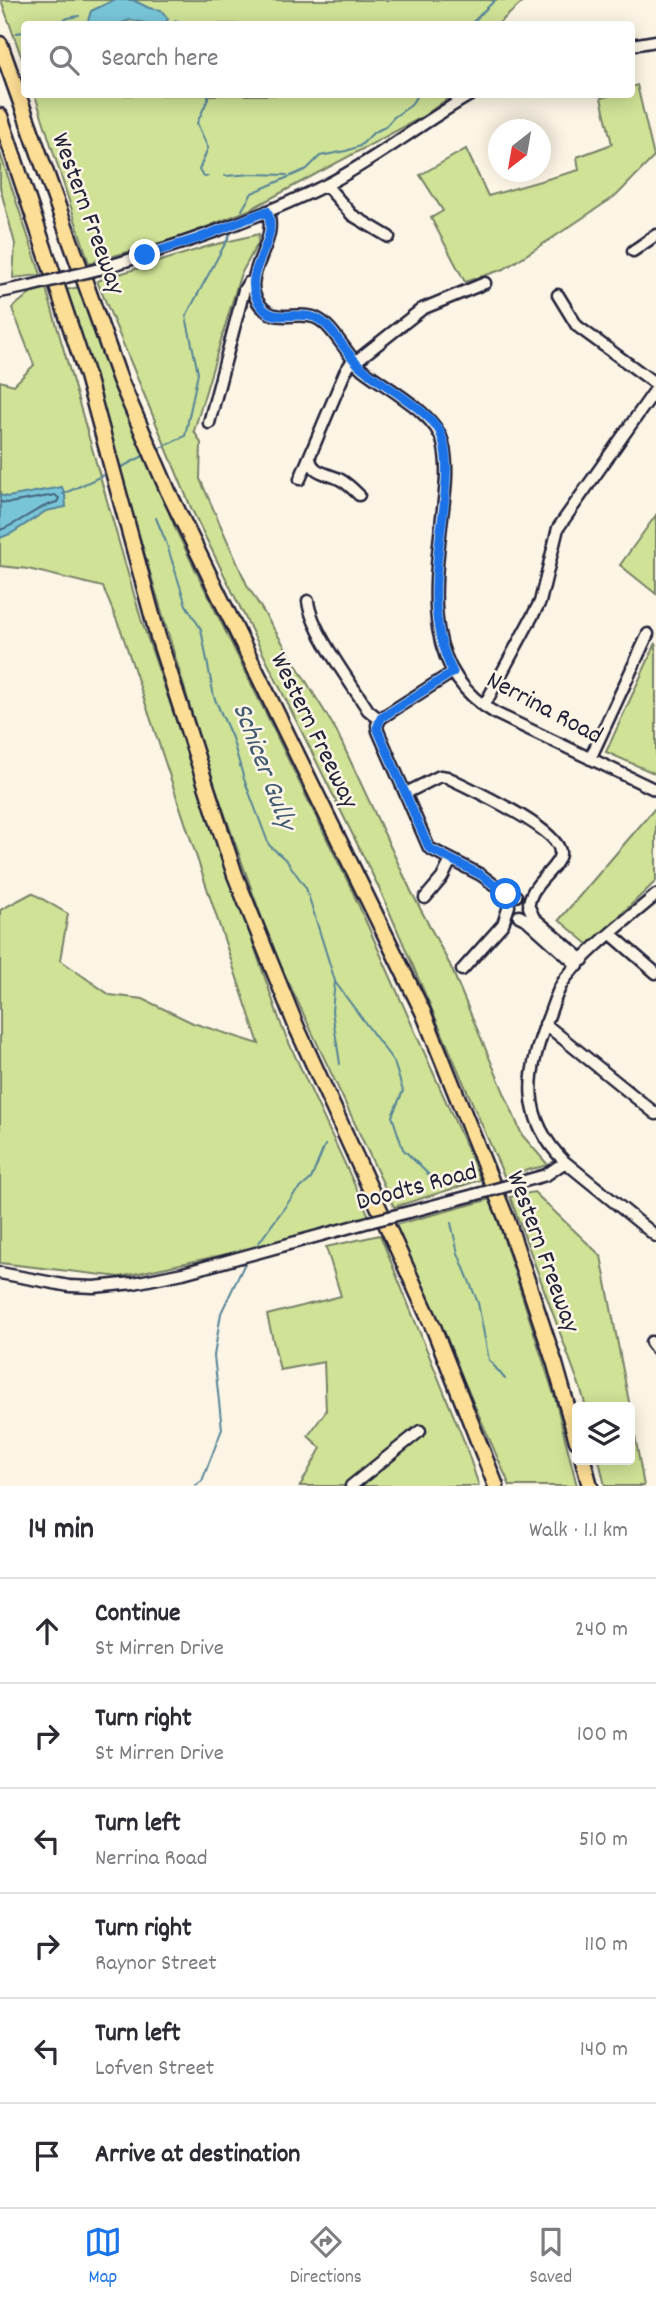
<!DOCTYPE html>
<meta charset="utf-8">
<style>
:root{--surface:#fff;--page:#f7f7f7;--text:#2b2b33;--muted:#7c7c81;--line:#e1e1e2;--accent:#1a73e8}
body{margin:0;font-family:Dekko,sans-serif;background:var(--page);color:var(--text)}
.controls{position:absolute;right:21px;bottom:21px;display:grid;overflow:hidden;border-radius:7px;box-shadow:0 4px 18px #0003}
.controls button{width:63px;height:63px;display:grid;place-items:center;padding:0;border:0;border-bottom:2px solid var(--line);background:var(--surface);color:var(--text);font:35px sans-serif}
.compass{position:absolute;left:488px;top:119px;width:63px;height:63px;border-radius:50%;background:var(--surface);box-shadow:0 4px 18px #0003;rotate:211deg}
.stop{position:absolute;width:21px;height:21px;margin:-16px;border:5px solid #1a73e8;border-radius:50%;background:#fff}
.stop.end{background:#1a73e8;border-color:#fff;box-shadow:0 2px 7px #0008}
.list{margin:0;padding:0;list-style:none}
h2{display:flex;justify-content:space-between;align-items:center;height:91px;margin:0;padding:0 28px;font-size:30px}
h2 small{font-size:23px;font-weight:400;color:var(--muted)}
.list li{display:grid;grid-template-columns:46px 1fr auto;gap:21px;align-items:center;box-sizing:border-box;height:105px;padding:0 28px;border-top:2px solid var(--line)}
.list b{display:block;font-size:26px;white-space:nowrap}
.list p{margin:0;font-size:23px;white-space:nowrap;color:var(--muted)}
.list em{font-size:23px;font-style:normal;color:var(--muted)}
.icon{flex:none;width:38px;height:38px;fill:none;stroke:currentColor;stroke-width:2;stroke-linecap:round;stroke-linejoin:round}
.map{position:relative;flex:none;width:656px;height:1486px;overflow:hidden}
.search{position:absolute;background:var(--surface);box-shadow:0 4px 18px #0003;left:21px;right:21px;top:21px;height:77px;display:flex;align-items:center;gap:18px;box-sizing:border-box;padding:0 24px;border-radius:7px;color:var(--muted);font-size:26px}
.sheet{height:721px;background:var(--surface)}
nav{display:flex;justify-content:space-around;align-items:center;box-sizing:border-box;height:98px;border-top:2px solid var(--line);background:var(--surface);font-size:19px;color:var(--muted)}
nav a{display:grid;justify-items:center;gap:4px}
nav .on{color:var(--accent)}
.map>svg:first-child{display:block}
.green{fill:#cfe296;stroke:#788268;stroke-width:2}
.water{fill:#79c5d8;stroke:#568499;stroke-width:2}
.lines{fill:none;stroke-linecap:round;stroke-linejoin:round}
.shore{stroke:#45637a;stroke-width:2}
.stream{stroke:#568499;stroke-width:2}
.minor-casing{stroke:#22223b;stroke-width:15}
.highway-casing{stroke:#22223b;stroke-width:19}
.minor{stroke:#fcf5e5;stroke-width:10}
.highway{stroke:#fdde96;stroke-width:14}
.minor-bridge-casing{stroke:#22223b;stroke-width:15;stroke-linecap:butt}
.minor-bridge{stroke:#fcf5e5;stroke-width:10}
.route{stroke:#1a73e8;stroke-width:9}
.labels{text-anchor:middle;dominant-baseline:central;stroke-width:5;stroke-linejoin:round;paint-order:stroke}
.street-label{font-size:26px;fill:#22223b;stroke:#fcf5e5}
.water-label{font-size:28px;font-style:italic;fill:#405b72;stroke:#fcf5e5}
</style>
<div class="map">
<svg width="656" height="1486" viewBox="0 0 656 1486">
<rect width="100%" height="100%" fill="#fcf5e5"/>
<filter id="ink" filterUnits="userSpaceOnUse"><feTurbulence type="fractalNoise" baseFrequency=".0143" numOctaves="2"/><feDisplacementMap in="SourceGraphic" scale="14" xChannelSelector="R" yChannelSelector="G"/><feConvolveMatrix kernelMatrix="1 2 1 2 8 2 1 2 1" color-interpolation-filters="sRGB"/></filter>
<g filter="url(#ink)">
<path class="green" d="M1,0h524l-27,24h-474v40z
M637,85l17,72 -37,38 -63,42 -50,32 -39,13 -34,-64 12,-7 -23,-36 46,-26 22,47 91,-26 -2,-13 35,-13 -11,-46 10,-3 21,-1v-7z
M445,95l2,4 -23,17 -173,93 -67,27 -95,27 -54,-168z
M0,153l41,122 -28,3 2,-34 -15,-57z
M259,234l-1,9 -18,33 -46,155 7,12 -1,36 47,106 89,145 75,161 39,74 72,170 26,30 -44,11 -124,-286 -188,-380 -95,-229 112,-35z
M79,287l97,243 175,358 130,292 -87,27 -122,-260 -65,-183 -141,-474z
M46,288l95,331 142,411 86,186 -123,34 -126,27 -120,-14v-353l32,-17 36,21 -8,46 50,35 33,4 50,24 66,21 -137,-411 -19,-46 -75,-18 -28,-3v-185l14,4 20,-20 -22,-57 22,-18z
M656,515v79l-36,-29z
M656,643v131l-50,-22z
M656,807v74l-67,64 -30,-25z
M534,1192l67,64 29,151h-44l-5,-17 -71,-193z
M491,1199l64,199 22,88h-67l-115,-261z
M380,1235l84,206 15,45h-179l21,-38 -13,-12 18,-25 -2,-49 -44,8 -13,-55 74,-19 -15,-49z
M630,1408l14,78h-39l-6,-26h31z"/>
<path class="water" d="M114,0h19l16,8 12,2 7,9 -4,5h-14l-20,-4 -11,4h-32l4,-13z
M62,487l3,8 1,12 -20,4 -34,22 -12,5v-43l8,2z"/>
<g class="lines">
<path class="shore" d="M0,502l9,1 46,-8 4,3 -2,4c-22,5 -36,21 -57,28"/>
<path class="stream" d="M175,20l8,4
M56,24l12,-6 11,-2
M471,24l24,-24
M16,33l8,-1
M208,94v5l-11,24 11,25 -9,22 6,7 3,-1
M225,176l28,-2 34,1
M242,210l10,-17 55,-24 13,-13 26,-5 14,-5 13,-13 12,-6 9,-10 16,-11 8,-12
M158,449l27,-13 13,-63 -12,-57 46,-85
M120,468l25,-13
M63,494l43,-20
M156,518l10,24 20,63 15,24 13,68 18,41 12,41 25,66 18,16 19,27 29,93 -3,30 8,53
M335,982l59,80 9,29 -11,25 11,33 29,29
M451,1223l7,30 20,50 11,57 16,19
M255,1248l40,-55 16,-14 14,-34
M195,1486l7,-5 20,-52 -8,-73 7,-43 25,-52"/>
<g class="minor-casing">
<path id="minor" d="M632,45l24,-4
M326,185l26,30 37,22
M267,211c15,34 -36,69 -2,99 13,12 35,1 51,8 17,7 31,38 46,51 24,19 74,44 81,74 6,24 2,49 -1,74 -8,72 -21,153 53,196l161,77
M633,251l23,-16
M99,269c77,-23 154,-48 227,-84 51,-26 96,-63 146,-91
M0,292l30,-6
M558,295l19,31 79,58
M355,362l67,-53 63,-26
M209,423l35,-133 4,-7 5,-1
M310,458c2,16 19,15 31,22 7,4 12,9 18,15
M300,479l45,-107 8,-12
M308,601c3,29 43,82 60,109l11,9
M453,672l-72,46 -4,7 1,6 51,117 52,27 24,18 11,3
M484,706l56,-104 18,-74 98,-139
M590,759l58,-125
M406,793l34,-17 7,1c20,10 116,53 113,77 -2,15 -27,27 -31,49
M656,895c-29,25 -68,54 -91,84 -8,11 -12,26 -17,39 -22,55 -28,99 17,144l91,74
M425,898l17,-20 9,-18
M529,907l5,11 49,42
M519,916l8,4 51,46
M611,934l45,39
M462,970l41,-46 6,-18
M545,1024l111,90
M514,1184l32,-9 19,-13
M409,1212l65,-17
M0,1273l69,13 25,1 40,-4 49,-10 186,-51
M651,1342l5,7
M351,1486l69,-55"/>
</g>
<g class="highway-casing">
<path id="highway" d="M0,44l120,336 48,111 255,521 84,208 48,144 22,77
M0,116l87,260 71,261 77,238 62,153 137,301 62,157
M583,1460l7,26"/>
</g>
<use href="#minor" class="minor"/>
<use href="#highway" class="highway"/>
<g class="minor-bridge-casing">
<path id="minor-bridge" d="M30,286l69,-17
M474,1195l40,-11
M369,1222l40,-10"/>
</g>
<use href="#minor-bridge" class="minor-bridge"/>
</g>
</g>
<g class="lines" filter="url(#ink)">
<path class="route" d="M145,255l54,-17 68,-27c15,34 -31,61 -6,95 13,18 37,4 55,12 17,7 30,37 46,50 19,16 69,44 78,64 10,23 6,50 4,74 -7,55 -18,115 9,166l-72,46 -4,10 52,120 52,27 25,19"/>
</g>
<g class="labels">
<g class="street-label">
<text transform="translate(87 214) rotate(70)">Western Freeway</text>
<text transform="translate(544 709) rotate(28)">Nerrina Road</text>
<text transform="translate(313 731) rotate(64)">Western Freeway</text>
<text transform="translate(417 1188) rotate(-15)">Doodts Road</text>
<text transform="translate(542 1252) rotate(70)">Western Freeway</text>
</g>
<g class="water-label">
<text transform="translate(262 767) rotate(69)">Schicer Gully</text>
</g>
</g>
</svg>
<div class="controls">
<button><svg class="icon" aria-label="layers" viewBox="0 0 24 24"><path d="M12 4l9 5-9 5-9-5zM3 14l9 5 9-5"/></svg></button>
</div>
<svg class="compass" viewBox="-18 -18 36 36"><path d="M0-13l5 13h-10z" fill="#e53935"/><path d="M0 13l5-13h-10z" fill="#7c7c81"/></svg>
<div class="stop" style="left:506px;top:894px"></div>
<div class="stop end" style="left:145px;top:255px"></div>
<div class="search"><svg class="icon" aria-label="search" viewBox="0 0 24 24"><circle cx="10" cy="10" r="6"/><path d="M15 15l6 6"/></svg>Search here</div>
</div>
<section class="sheet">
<h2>14 min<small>Walk · 1.1 km</small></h2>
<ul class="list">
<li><svg class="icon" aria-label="ahead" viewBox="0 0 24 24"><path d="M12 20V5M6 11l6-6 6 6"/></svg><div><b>Continue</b><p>St Mirren Drive</p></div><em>240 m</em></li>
<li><svg class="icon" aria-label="right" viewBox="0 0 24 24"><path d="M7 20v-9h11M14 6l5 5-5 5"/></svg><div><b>Turn right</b><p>St Mirren Drive</p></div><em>100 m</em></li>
<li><svg class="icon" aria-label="left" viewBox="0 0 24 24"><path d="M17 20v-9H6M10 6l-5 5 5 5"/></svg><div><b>Turn left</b><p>Nerrina Road</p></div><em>510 m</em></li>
<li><svg class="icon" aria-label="right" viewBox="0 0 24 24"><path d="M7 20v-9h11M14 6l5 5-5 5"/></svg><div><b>Turn right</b><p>Raynor Street</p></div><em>110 m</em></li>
<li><svg class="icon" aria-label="left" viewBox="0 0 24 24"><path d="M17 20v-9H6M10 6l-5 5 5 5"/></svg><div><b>Turn left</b><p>Lofven Street</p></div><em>140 m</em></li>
<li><svg class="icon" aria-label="arrive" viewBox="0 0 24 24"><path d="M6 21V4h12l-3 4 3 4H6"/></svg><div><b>Arrive at destination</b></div></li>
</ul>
</section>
<nav>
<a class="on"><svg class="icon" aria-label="map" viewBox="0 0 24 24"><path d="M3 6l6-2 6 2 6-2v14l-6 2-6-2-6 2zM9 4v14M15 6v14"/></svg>Map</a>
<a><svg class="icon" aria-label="directions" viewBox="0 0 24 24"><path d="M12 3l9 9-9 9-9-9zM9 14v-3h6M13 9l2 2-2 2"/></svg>Directions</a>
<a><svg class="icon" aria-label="saved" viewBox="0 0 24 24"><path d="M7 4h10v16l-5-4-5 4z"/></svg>Saved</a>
</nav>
